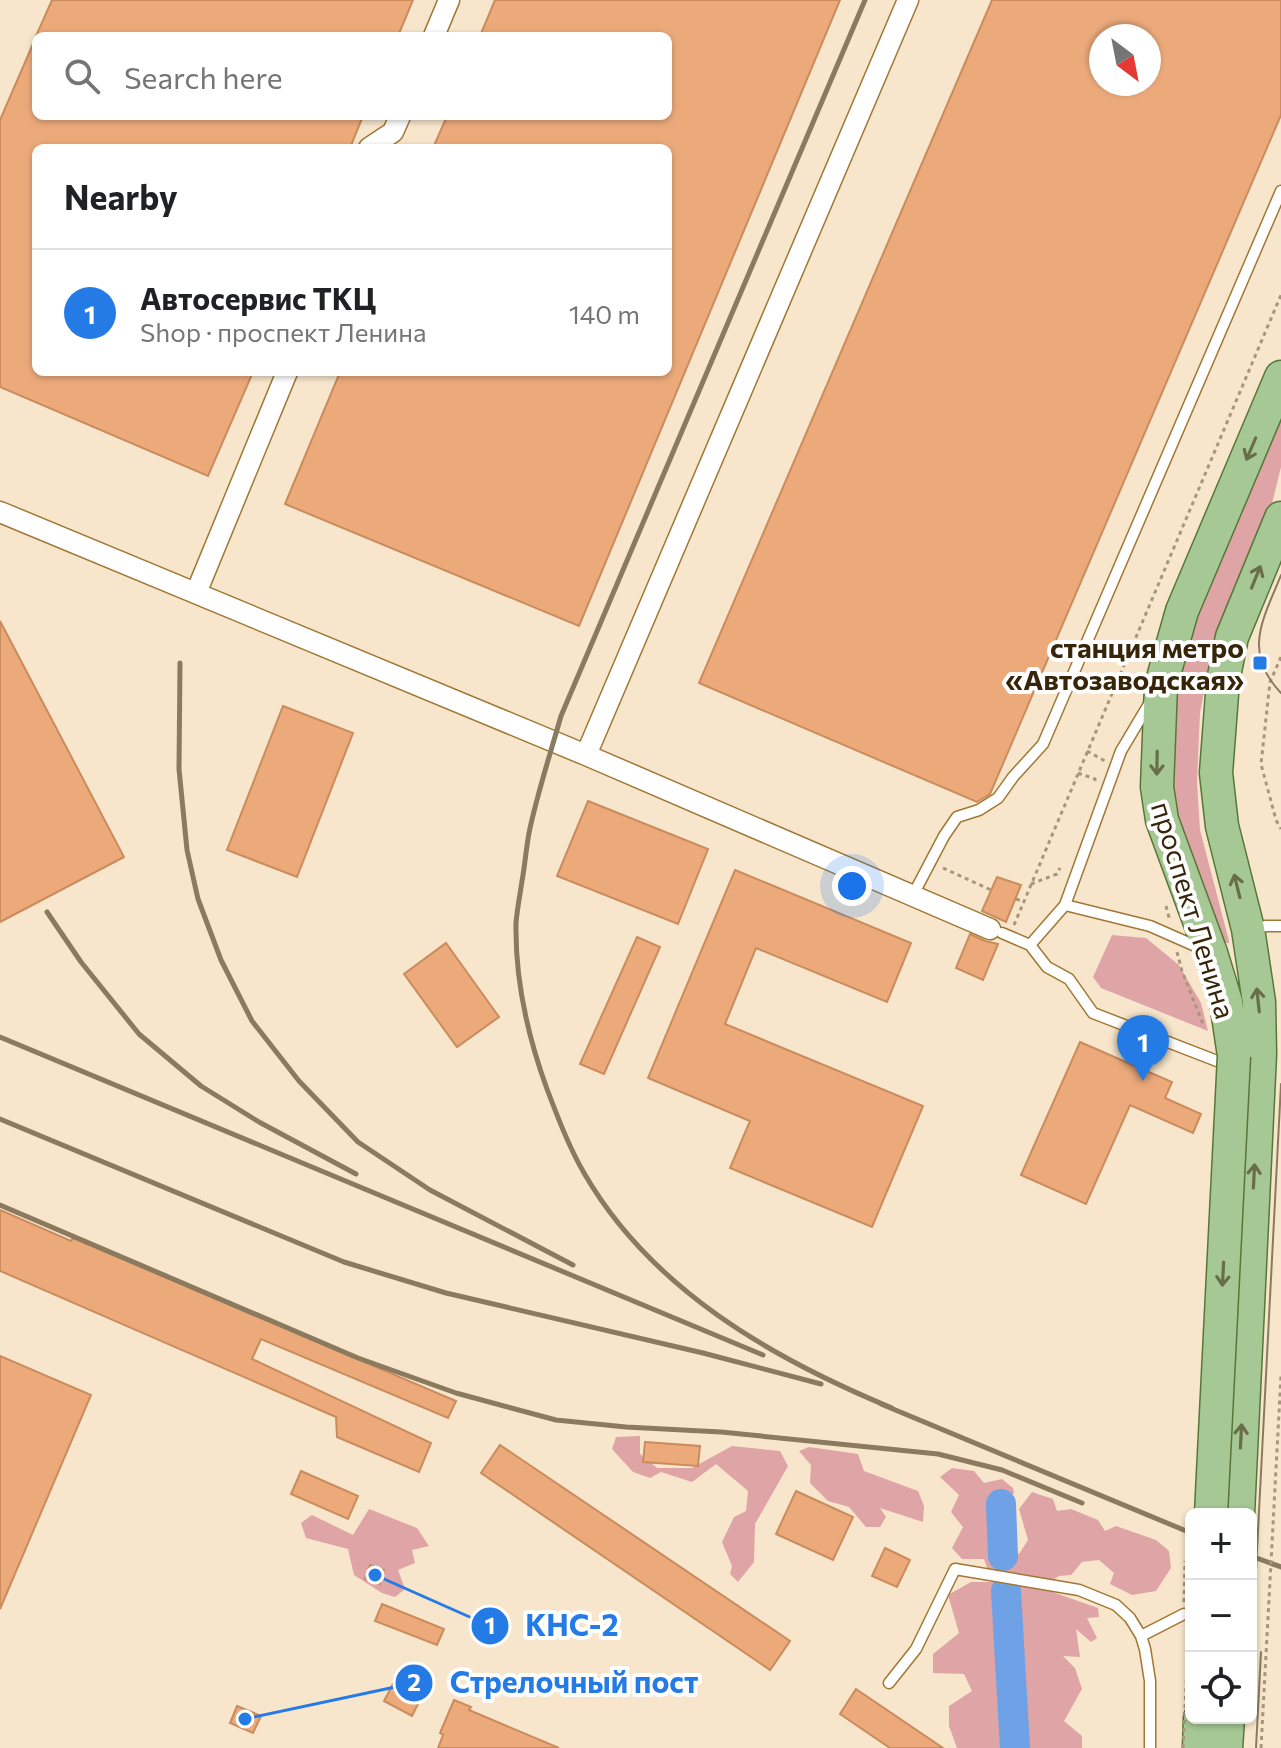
<!DOCTYPE html>
<meta charset="utf-8">
<style>
:root{--surface:#fff;--page:#f2f2f2;--text:#202124;--muted:#757577;--line:#e0e0e0;--accent:#257be6}
body{margin:0;font-family:Commissioner,sans-serif;background:var(--page);color:var(--text)}
.controls{position:absolute;right:24px;bottom:24px;display:grid;overflow:hidden;border-radius:12px;box-shadow:0 2px 6px #0004}
.controls button{width:72px;height:72px;display:grid;place-items:center;padding:0;border:0;border-bottom:2px solid var(--line);background:var(--surface);color:var(--text);font:40px sans-serif}
.compass{position:absolute;left:1089px;top:24px;width:72px;height:72px;border-radius:50%;background:var(--surface);box-shadow:0 2px 6px #0004;rotate:148deg}
.you{position:absolute;left:852px;top:886px;width:28px;height:28px;margin:-20px;border:6px solid #fff;border-radius:50%;background:#1a73e8;box-shadow:0 0 0 12px #1a73e833}
.badge{display:grid;place-items:center;width:52px;height:52px;border-radius:50%;background:var(--accent);color:#fff;font-size:26px;font-weight:700}
.pin{position:absolute;translate:-50% -66px;filter:drop-shadow(0 2px 4px #0008)}
.pin::after{content:'';position:absolute;top:42px;width:28px;height:24px;background:inherit;clip-path:polygon(0 0,100% 0,50% 100%)}
.list{margin:0;padding:0;list-style:none}
h2{display:flex;justify-content:space-between;align-items:center;height:104px;margin:0;padding:0 32px;font-size:34px}
h2 small{font-size:26px;font-weight:400;color:var(--muted)}
.list li{display:grid;grid-template-columns:52px 1fr auto;gap:24px;align-items:center;box-sizing:border-box;height:128px;padding:0 32px;border-top:2px solid var(--line)}
.list b{display:block;font-size:30px;white-space:nowrap}
.list p{margin:0;font-size:26px;white-space:nowrap;color:var(--muted)}
.list em{font-size:26px;font-style:normal;color:var(--muted)}
.icon{flex:none;width:44px;height:44px;fill:none;stroke:currentColor;stroke-width:2;stroke-linecap:round;stroke-linejoin:round}
.map{position:relative;flex:none;width:1281px;height:1748px;overflow:hidden}
.search{position:absolute;background:var(--surface);box-shadow:0 2px 6px #0004;left:32px;top:32px;width:640px;height:88px;display:flex;align-items:center;gap:20px;box-sizing:border-box;padding:0 28px;border-radius:12px;color:var(--muted);font-size:30px}
.panel{position:absolute;background:var(--surface);box-shadow:0 2px 6px #0004;left:32px;top:144px;width:640px;height:232px;border-radius:12px}
.map>svg:first-child{display:block}
.green{fill:#dfa4a6}
.lines{fill:none;stroke-linecap:round;stroke-linejoin:round}
.river{stroke:#6ea1e5;stroke-width:30}
.building{fill:#ecaa7b;stroke:#ca8b5d;stroke-width:2;fill-rule:evenodd}
.service-casing{stroke:#a17734;stroke-width:13}
.minor-casing{stroke:#a17734;stroke-width:23}
.primary-casing{stroke:#587736;stroke-width:35}
.path{stroke:#a8967b;stroke-width:3;stroke-dasharray:4 4;stroke-linecap:butt}
.service{stroke:#fff;stroke-width:10}
.minor{stroke:#fff;stroke-width:20}
.primary{stroke:#a6c895;stroke-width:32}
.tram{stroke:#8c7a5f;stroke-width:2}
.rail{stroke:#8c7a5f;stroke-width:5}
.primary-bridge-casing{stroke:#587736;stroke-width:35;stroke-linecap:butt}
.path-bridge{stroke:#a8967b;stroke-width:3;stroke-dasharray:4 4;stroke-linecap:butt}
.primary-bridge{stroke:#a6c895;stroke-width:32}
.oneway{stroke:#696e48}
.poi-dot{fill:#257be6;stroke:#fff;stroke-width:3}
.labels{text-anchor:middle;dominant-baseline:central;stroke-width:8;stroke-linejoin:round;paint-order:stroke}
.poi-label{font-size:28px;font-weight:bold;fill:#372509;stroke:#fff;text-anchor:end}
.street-label{font-size:28px;fill:#372509;stroke:#fff}
.leader{fill:none;stroke:#257be6;stroke-width:3}
.callout-dot{fill:#257be6;stroke:#fff;stroke-width:3}
.mark-label{font-size:24px;text-anchor:middle;font-weight:bold;fill:#fff}
.callout-label{font-size:30px;text-anchor:middle;font-weight:bold;fill:#257be6;stroke:#fff;stroke-width:8;stroke-linejoin:round;paint-order:stroke}
</style>
<div class="map">
<svg width="1281" height="1748" viewBox="0 0 1281 1748">
<rect width="100%" height="100%" fill="#f8e6cc"/>
<path class="green" d="M1281,406v61l-12,49 -51,124 -10,31 -8,42 -3,70 3,47 29,111v2h-3l-12,-15 -46,-135 9,-110 9,-41z
M1112,935l34,3 33,27 22,38 7,28 -107,-43 -8,-11z
M640,1436v18l17,14h35l40,-22 48,5 8,15 -33,58 -1,38 -16,20 -8,-8 2,-8 -10,-24 12,-25 12,-6 2,-20 -32,-27 -24,18 -31,-10 -11,6 -17,-6 -21,-23 4,-12z
M809,1447l49,7 6,17 54,20 6,15 -1,16 -43,-14 6,9 -6,10h-14l-17,-20 -21,-6 -18,-18 1,-18 -12,-14z
M952,1468l22,3 10,12 18,-4 11,9 1,5 -8,6 -1,16 -15,10 8,13 -3,9 24,7 9,-14 -9,-31 13,-17 21,7 4,12 14,-2 27,11 7,11 11,-5 40,14 13,11 2,17 -15,23 -24,4 -22,-11 4,-11 -15,-13 -17,2 -11,13 -12,1 -18,12 57,20 1,9 -12,1 10,20 -6,4 -15,-13 4,28 -17,-1 12,12 7,21 -18,32 18,15v12h-125l-8,-22v-20l23,-15 -8,-17 -31,-1v-19l26,-21 -11,-38 23,-13h21l-8,-23h-22l-10,-11 11,-21 -12,-15 8,-17 -19,-18z
M369,1509l48,19 12,18 -17,4 3,13 -17,7 7,19 -10,8 -13,-4 -28,-18 -6,-26 -42,-11 -5,-15 11,-8 41,20z"/>
<g class="lines">
<path class="river" d="M1001,1504l2,52
M1006,1591l9,157"/>
</g>
<path class="building" d="M52,0h361l-15,36h-362z
M495,0h345l-261,626 -294,-122 55,-132h328v-224h-235l14,-32h221v-80h-188z
M992,0h289v115l-291,679 -13,8 -278,-119zM1101,36h48v48h-48z
M36,37v79h327l-13,32h-314v224h217l-45,104 -208,-89v-267z
M0,621l124,236 -124,65z
M283,706l70,27 -56,144 -70,-27z
M588,801l120,48 -30,75 -121,-48z
M735,870l176,73 -24,59 -131,-54 -31,76 198,82 -51,121 -142,-59 20,-47 -102,-43z
M997,877l24,8 -15,37 -24,-11z
M970,934l15,7 13,3 -15,36 -27,-12z
M637,937l23,10 -56,127 -24,-10z
M446,943l53,74 -42,30 -53,-73z
M1080,1042l92,40 -7,16 36,16 -8,19 -63,-28 -44,99 -65,-29z
M0,1210l71,31 2,-3 383,163 -8,17 -187,-79 -9,20 179,84 -12,29 -82,-35 -1,-20 -336,-146z
M0,1356l91,39 -91,214z
M645,1442l55,4 -2,20 -55,-4z
M500,1445l290,196 -20,29 -289,-197z
M301,1471l57,25 -10,23 -57,-25z
M796,1491l57,26 -20,43 -57,-26z
M885,1548l25,12 -13,27 -25,-11z
M370,1565l14,5 -4,14 -15,-5z
M382,1604l62,25 -7,16 -62,-24z
M397,1676l28,14 -13,26 -28,-15z
M856,1689l87,59h-53l-50,-34z
M454,1700l17,7 -2,3 90,38h-121l5,-13 -3,-2z
M237,1706l24,10 -8,17 -23,-10z"/>
<g class="lines">
<g class="service-casing">
<path id="service" d="M1149,704l-28,47 -56,154 -35,40 17,22 22,12 24,34 124,48 12,1
M913,895l31,-59 13,-19 22,-7 19,-12 15,-21 30,-33 238,-553
M1065,905l85,21 50,22
M1250,929l16,-3h15
M1002,933l28,12
M1141,1636l43,-22 7,1
M889,1683l27,-34 39,-80 124,21 37,15 14,13 11,18 4,13 5,32v67"/>
</g>
<g class="minor-casing">
<path id="minor" d="M434,36l15,-36
M369,148l24,-16 7,-16
M0,512l586,243 404,174
M196,593l91,-221
M586,755l322,-755"/>
</g>
<g class="primary-casing">
<path id="primary" d="M1234,1056l-8,-54 -15,-49 -49,-133 -5,-33 4,-102 21,-74 99,-234
M1238,1514l22,-460 -1,-52 -11,-73 -26,-103 -6,-53 7,-92 9,-44 49,-119
M1199,1748l1,-30
M1226,1748l2,-30"/>
</g>
<path class="path" d="M1281,657l-11,25 -9,82 15,56 5,9
M1087,751l18,10
M1078,773l17,6v2
M943,868l48,22
M1031,884l26,-10 3,-6
M1016,899l8,3
M1166,906l4,15
M1014,925l267,-630
M1177,952l5,19 21,53
M1184,1602l1,-41"/>
<use href="#service" class="service"/>
<use href="#minor" class="minor"/>
<use href="#primary" class="primary"/>
<path class="tram" d="M1281,575c-18,45 -39,77 0,118
M1251,1667l30,-583
M1256,1748l5,-96"/>
<path class="rail" d="M865,0l-304,716c-11,39 -24,78 -32,117 -3,16 -4,32 -7,48 -2,14 -5,29 -6,42 -1,57 12,114 31,166 11,29 22,58 37,84 67,116 187,185 308,235
M180,663l-1,106 8,81 11,49 23,61 31,61 47,60 59,61 72,48 143,75
M47,912l34,50 58,72 62,52 58,36 97,52
M0,1037l763,318
M0,1119l344,143 102,31 257,60 118,31
M0,1205l358,153 98,35 100,27 70,7 95,5 217,22 64,16 80,33
M881,1404l310,129
M1251,1556l30,11"/>
<g class="primary-bridge-casing">
<path id="primary-bridge" d="M1211,1514l23,-458"/>
</g>
<path class="path-bridge" d="M1183,1748l8,-164
M1261,1748l20,-372"/>
<use href="#primary-bridge" class="primary-bridge"/>
</g>
<defs><path id="oneway-shaft" d="M-6 0H5M1.5-3L5.5 0L1.5 3" fill="none" stroke-width="1.6" stroke-linecap="round" stroke-linejoin="round" transform="scale(2)"/></defs>
<g class="oneway">
<use href="#oneway-shaft" transform="translate(1251 449) rotate(113)"/>
<use href="#oneway-shaft" transform="translate(1256 577) rotate(-68)"/>
<use href="#oneway-shaft" transform="translate(1157 763) rotate(91)"/>
<use href="#oneway-shaft" transform="translate(1237 886) rotate(-104)"/>
<use href="#oneway-shaft" transform="translate(1258 1000) rotate(-96)"/>
<use href="#oneway-shaft" transform="translate(1254 1176) rotate(-87)"/>
<use href="#oneway-shaft" transform="translate(1223 1274) rotate(93)"/>
<use href="#oneway-shaft" transform="translate(1241 1436) rotate(-87)"/>
</g>
<rect class="poi-dot" x="1252" y="655" width="16" height="16" rx="4"/>
<g class="labels">
<g class="poi-label">
<text x="1244" y="647">станция метро<tspan x="1244" dy="32">«Автозаводская»</tspan></text>
</g>
<g class="street-label">
<text transform="translate(1194 910) rotate(73)">проспект Ленина</text>
</g>
</g>
<path class="leader" d="M375 1575L490 1626M245 1719L414 1683"/>
<g class="callout-dot">
<circle cx="375" cy="1575" r="8"/>
<circle cx="245" cy="1719" r="8"/>
<circle cx="490" cy="1626" r="20"/>
<circle cx="414" cy="1683" r="20"/>
</g>
<g class="mark-label">
<text x="490" y="1634">1</text>
<text x="414" y="1691">2</text>
</g>
<g class="callout-label">
<text x="572" y="1636">КНС-2</text>
<text x="574" y="1693">Стрелочный пост</text>
</g>
</svg>
<div class="controls">
<button>+</button>
<button>−</button>
<button><svg class="icon" aria-label="locate" viewBox="0 0 24 24"><circle cx="12" cy="12" r="6"/><path d="M12 2v4M12 18v4M2 12h4M18 12h4"/></svg></button>
</div>
<svg class="compass" viewBox="-18 -18 36 36"><path d="M0-13l5 13h-10z" fill="#e53935"/><path d="M0 13l5-13h-10z" fill="#757577"/></svg>
<div class="you"></div>
<div class="pin badge" style="left:1143px;top:1081px">1</div>
<div class="search"><svg class="icon" aria-label="search" viewBox="0 0 24 24"><circle cx="10" cy="10" r="6"/><path d="M15 15l6 6"/></svg>Search here</div>
<section class="panel">
<h2>Nearby<small></small></h2>
<ul class="list">
<li><span class="badge">1</span><div><b>Автосервис ТКЦ</b><p>Shop · проспект Ленина</p></div><em>140 m</em></li>
</ul>
</section>
</div>
